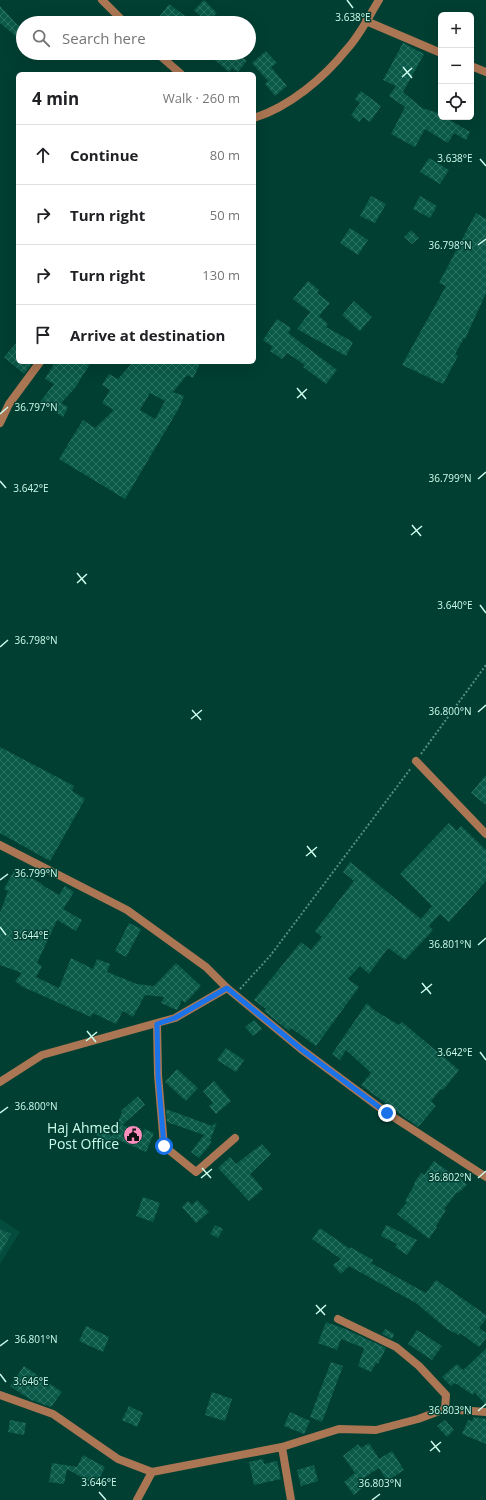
<!DOCTYPE html>
<meta charset="utf-8">
<style>
:root{--surface:#fff;--page:#f2f2f2;--text:#202124;--muted:#757577;--line:#e0e0e0}
body{margin:0;font-family:"Open Sans",sans-serif;background:var(--page);color:var(--text)}
.controls{position:absolute;right:12px;top:12px;display:grid;overflow:hidden;border-radius:6px;box-shadow:0 4px 16px #0002}
.controls button{width:36px;height:36px;display:grid;place-items:center;padding:0;border:0;border-bottom:1px solid var(--line);background:var(--surface);color:var(--text);font:20px sans-serif}
.stop{position:absolute;width:12px;height:12px;margin:-9px;border:3px solid #1a73e8;border-radius:50%;background:#fff}
.stop.end{background:#1a73e8;border-color:#fff;box-shadow:0 1px 4px #0008}
.list{margin:0;padding:0;list-style:none}
h2{display:flex;justify-content:space-between;align-items:center;height:52px;margin:0;padding:0 16px;font-size:17px}
h2 small{font-size:13px;font-weight:400;color:var(--muted)}
.list li{display:grid;grid-template-columns:26px 1fr auto;gap:12px;align-items:center;box-sizing:border-box;height:60px;padding:0 16px;border-top:1px solid var(--line)}
.list b{display:block;font-size:15px;white-space:nowrap}
.list em{font-size:13px;font-style:normal;color:var(--muted)}
.icon{flex:none;width:22px;height:22px;fill:none;stroke:currentColor;stroke-width:2;stroke-linecap:round;stroke-linejoin:round}
.map{position:relative;flex:none;width:486px;height:1500px;overflow:hidden}
.search{position:absolute;background:var(--surface);box-shadow:0 4px 16px #0002;left:16px;top:16px;width:240px;height:44px;display:flex;align-items:center;gap:10px;box-sizing:border-box;padding:0 14px;border-radius:22px;color:var(--muted);font-size:15px}
.panel{position:absolute;background:var(--surface);box-shadow:0 4px 16px #0002;left:16px;top:72px;width:240px;height:292px;border-radius:6px}
.map>svg:first-child{display:block}
.built{fill:#044d3e}
.building{fill:url(#building-cross-hatch);fill-rule:evenodd}
.lines{fill:none;stroke-linecap:round;stroke-linejoin:round}
.path{stroke:#568f81;stroke-width:2;stroke-dasharray:2 2;stroke-linecap:butt}
.street{stroke:#ab7653;stroke-width:8}
.route{stroke:#1a73e8;stroke-width:5}
.ticks{fill:none;stroke:#cbfaeb;stroke-width:1.5}
.labels{text-anchor:middle;dominant-baseline:central;stroke-width:3;stroke-linejoin:round;paint-order:stroke}
.poi-label{font-size:14px;fill:#cbfaeb;stroke:#003f32;text-anchor:end}
.ticks-label{font-size:10px;text-anchor:middle;fill:#cbfaeb;stroke:#003f32;stroke-width:3;stroke-linejoin:round;paint-order:stroke}
</style>
<div class="map">
<svg width="486" height="1500" viewBox="0 0 486 1500">
<defs>
<pattern id="building-cross-hatch" width="8" height="8" patternUnits="userSpaceOnUse"><rect width="8" height="8" fill="#0b5a49"/><path d="M0 0l8 8M0 8l8-8" fill="none" stroke="#2d7363"/></pattern>
</defs>
<rect width="100%" height="100%" fill="#003f32"/>
<path class="built" d="M0,1219l20,13 -20,32z"/>
<path class="building" d="M204,0l13,13 -9,10 -14,-13z
M169,4l16,12 -5,7h-13l-8,-6z
M0,6l23,25v11l-23,-19z
M403,43l21,11 -21,38 19,16 16,5 3,4h4l25,15 -4,8 -12,-7 -6,10 -23,-14 -10,18 -24,-13 14,-27 -16,-11 7,-10 -13,-6z
M266,51l11,12 -6,4 16,19 -12,10 -10,-12 3,-3 -16,-18z
M206,53h31l10,8 -9,11 -6,-4 -3,4z
M361,91l20,15 -11,16 -7,-5 -4,5 -8,-7 9,-12 -5,-4z
M429,158l20,12 -9,14 -20,-12z
M371,196l15,8 -11,19 -15,-7z
M420,196l17,10 -7,12 -17,-9z
M476,213l10,6v74l-21,46 -1,-1 -9,16 3,2 -15,28 -41,-19 44,-79 -7,-3z
M350,228l18,12 -10,15 -18,-12z
M411,230l8,8 -7,6 -8,-7z
M308,281l11,9 -2,3 13,10 -11,13 9,8 -2,3 27,15 -7,14 -49,-27 13,-17 -17,-13z
M354,301l18,16 -12,14 -18,-16z
M277,319l14,9 -3,5 49,37 -11,14 -23,-17 2,-2 -18,-12 -5,6 -12,-8 3,-4 -10,-7z
M18,341v21h15l-9,12 -20,-17z
M55,362h36l-16,26 -14,15 7,4 -5,10 -23,-15 14,-18 -9,-5z
M133,362h68l-8,16 -6,-3 -14,17 11,4 -5,12 -54,91 -66,-40 24,-39 12,8 19,-18 -12,-7 8,-13 -8,-5 7,-11 9,5zM150,393l15,8 -10,18 -15,-9z
M0,747l74,39 -2,5 13,8 -35,62 -50,-28z
M486,775v30l-15,-12z
M449,823l8,8 4,-5 25,24v31l-37,41 -9,-8 -11,12 4,4 -28,30 -17,-12 -19,26 -9,-8 -12,13 11,8 -43,59 -25,-18 -2,3 -25,-20 2,-2 -12,-9 47,-58 10,8 11,-13 -7,-6 39,-50 -11,-9 7,-10 71,57 11,-13 -32,-32z
M15,869l27,15v1l17,10 6,-9 9,6 -11,17 19,11 -6,11 -19,-11 -20,43 5,3 -6,11 23,11 12,-30 22,11 4,-10 13,5 -3,8 30,12 17,2 22,-23 25,23 -16,17 -3,-3 -5,10 -16,-7 3,-6 -19,-2 -12,22 -10,-6 -7,13 -23,-11 -2,4 -68,-30 -8,-6 7,-8 -22,-8v-52l8,-22 -4,-2z
M129,923l12,6 -15,28 -11,-6z
M367,1003l7,7 25,15 3,-3 57,48 -16,20 -2,-1 -10,12 5,5 -18,21 -57,-42 10,-12 -25,-23 -6,10 -8,-6z
M254,1020l8,9 -9,7 -8,-9z
M226,1048l18,12 -8,12 -19,-12z
M177,1069l21,19 -12,13 -21,-19z
M214,1081l17,20 -15,13 -7,-8 4,-3 -10,-12z
M138,1096l7,9 -23,20 21,8 1,-4 10,4 -8,19 -32,-14 2,3 -7,7 -13,-14 8,-7 8,10 10,-25 -1,-1z
M166,1109l46,17 5,-4 -7,19 2,1 -13,16 -8,-6 13,-17 -37,-13z
M262,1144l9,10 -21,20 13,15 -14,12 -31,-33 12,-11 6,7z
M434,1161l22,16 2,-2 9,10 -9,8 -1,-1 -13,17 2,1 -10,16 1,1 -8,12 -32,-25 10,-12 -2,-1 10,-17 -1,-1 7,-10 3,2z
M143,1197l17,6 -7,19 -17,-6z
M197,1200l12,12 -13,11 -14,-16 6,-6 4,4z
M215,1225l8,4 -5,9 -8,-4z
M386,1225l31,15 -10,15 -12,-8 2,-3 -16,-8z
M320,1228l30,21v-2l23,13 -2,3 55,30 10,-13 50,35v4l-7,9 7,5v5l-7,9 -19,-14 -1,2 -12,-6 -31,-26 -67,-37 -8,8 -8,-9 8,-6 -29,-20z
M0,1229l11,5 -11,20z
M326,1322l19,7 41,19 -8,16 -2,-1 -5,9 -13,-6 6,-18 -23,-9 -4,11 -19,-7z
M86,1326l23,11 -6,15 -24,-11z
M385,1329l9,5 -2,5 -10,-5z
M417,1330l25,16 -10,14 -24,-16z
M486,1349v56l-12,-13 -1,3 -18,-12 -4,3 -9,-9 15,-13 6,6z
M331,1362l12,4 -21,56 -12,-5z
M24,1366l38,26 -11,15 -20,-7 -21,-14z
M212,1392l20,7 -7,22 -20,-6z
M129,1406l14,7 -6,14 -15,-7z
M290,1412l20,9 -6,13 -20,-8z
M474,1417l12,2v25l-24,-10 6,-14 4,1z
M10,1420l16,3 -2,12 -16,-3z
M445,1420l9,10 -7,7 -10,-11z
M369,1443l10,16 13,-8 12,19 -17,11 -8,-13 -17,11 4,6 -12,10 -10,-13 11,-9 -12,-17 15,-12 3,4z
M83,1455l22,12 -9,18 -29,-16 -3,15 -15,-2 3,-19 25,4z
M263,1459l1,5 13,-3 4,18 -27,6 -5,-23z
M314,1465l4,16 -17,5 -4,-16z"/>
<g class="lines">
<path class="path" d="M421,754l65,-89
M240,989l30,-33 141,-188"/>
<path class="street" d="M102,0l23,23
M366,21l75,32
M157,53l24,21
M471,66l15,6
M254,118c35,-11 70,-40 93,-69 13,-14 22,-33 32,-49
M0,423l9,-19 31,-42
M416,761l70,73
M0,845l127,65 79,57 21,21 74,61 86,64 99,64
M157,1024l1,51 6,71 32,26 39,-34
M0,1082l42,-27 133,-37 52,-30
M338,1319l58,28 23,19 27,29 -1,14
M0,1395l53,19 65,45 34,13 130,-25 57,-18 37,1 42,-11 27,-10 41,3
M282,1447l9,53
M137,1500l15,-28"/>
</g>
<g class="lines">
<path class="route" d="M164,1146l-6,-71 -1,-51 18,-6 52,-30 74,61 86,64"/>
</g>
<path class="ticks" d="M347,0l6,8M403,67l9,11M402,77l10,-9M480,159l6,7M478,245l8,-6M297,388l9,11M297,398l10,-9M0,414l8,-7M478,479l8,-7M0,481l6,7M412,525l9,11M411,535l11,-9M77,573l9,11M77,583l10,-9M480,605l6,8M0,647l8,-7M192,710l9,10M478,712l8,-7M191,719l11,-9M307,846l9,11M306,856l11,-9M0,880l8,-6M0,927l6,8M478,945l8,-7M422,983l9,11M421,993l11,-9M87,1031l9,11M86,1041l11,-9M480,1052l6,8M0,1113l8,-6M202,1168l9,10M201,1178l11,-9M478,1178l8,-7M316,1305l9,10M316,1314l10,-9M0,1346l8,-6M0,1374l6,8M478,1411l8,-7M431,1441l9,11M430,1451l11,-9M99,1492l7,8M372,1500l8,-6"/>
<defs>
<g id="civic-disc" transform="scale(1)"><circle r="9.5" fill="#fd8ebe" stroke="#003f32"/><path d="M-.6-6.5H3V-4.5H.6V-3L4-1V1h2V6H-6V1h2V-1L-.6-3ZM-1.2 2.5V6h2.4V2.5Z" fill="#111"/></g>
</defs>
<g fill-rule="evenodd">
<use href="#civic-disc" x="133" y="1135"/>
</g>
<g class="labels">
<g class="poi-label">
<text x="119" y="1127">Haj Ahmed<tspan x="119" dy="16">Post Office</tspan></text>
</g>
</g>
<g class="ticks-label">
<text x="353" y="21">3.638°E</text>
<text x="455" y="162">3.638°E</text>
<text x="450" y="249">36.798°N</text>
<text x="36" y="411">36.797°N</text>
<text x="450" y="482">36.799°N</text>
<text x="31" y="492">3.642°E</text>
<text x="455" y="609">3.640°E</text>
<text x="36" y="644">36.798°N</text>
<text x="450" y="715">36.800°N</text>
<text x="36" y="877">36.799°N</text>
<text x="31" y="939">3.644°E</text>
<text x="450" y="948">36.801°N</text>
<text x="455" y="1056">3.642°E</text>
<text x="36" y="1110">36.800°N</text>
<text x="450" y="1181">36.802°N</text>
<text x="36" y="1343">36.801°N</text>
<text x="31" y="1385">3.646°E</text>
<text x="450" y="1414">36.803°N</text>
<text x="99" y="1486">3.646°E</text>
<text x="380" y="1487">36.803°N</text>
</g>
</svg>
<div class="controls">
<button>+</button>
<button>−</button>
<button><svg class="icon" aria-label="locate" viewBox="0 0 24 24"><circle cx="12" cy="12" r="6"/><path d="M12 2v4M12 18v4M2 12h4M18 12h4"/></svg></button>
</div>
<div class="stop" style="left:164px;top:1146px"></div>
<div class="stop end" style="left:387px;top:1113px"></div>
<div class="search"><svg class="icon" aria-label="search" viewBox="0 0 24 24"><circle cx="10" cy="10" r="6"/><path d="M15 15l6 6"/></svg>Search here</div>
<section class="panel">
<h2>4 min<small>Walk · 260 m</small></h2>
<ul class="list">
<li><svg class="icon" aria-label="ahead" viewBox="0 0 24 24"><path d="M12 20V5M6 11l6-6 6 6"/></svg><div><b>Continue</b></div><em>80 m</em></li>
<li><svg class="icon" aria-label="right" viewBox="0 0 24 24"><path d="M7 20v-9h11M14 6l5 5-5 5"/></svg><div><b>Turn right</b></div><em>50 m</em></li>
<li><svg class="icon" aria-label="right" viewBox="0 0 24 24"><path d="M7 20v-9h11M14 6l5 5-5 5"/></svg><div><b>Turn right</b></div><em>130 m</em></li>
<li><svg class="icon" aria-label="arrive" viewBox="0 0 24 24"><path d="M6 21V4h12l-3 4 3 4H6"/></svg><div><b>Arrive at destination</b></div></li>
</ul>
</section>
</div>
